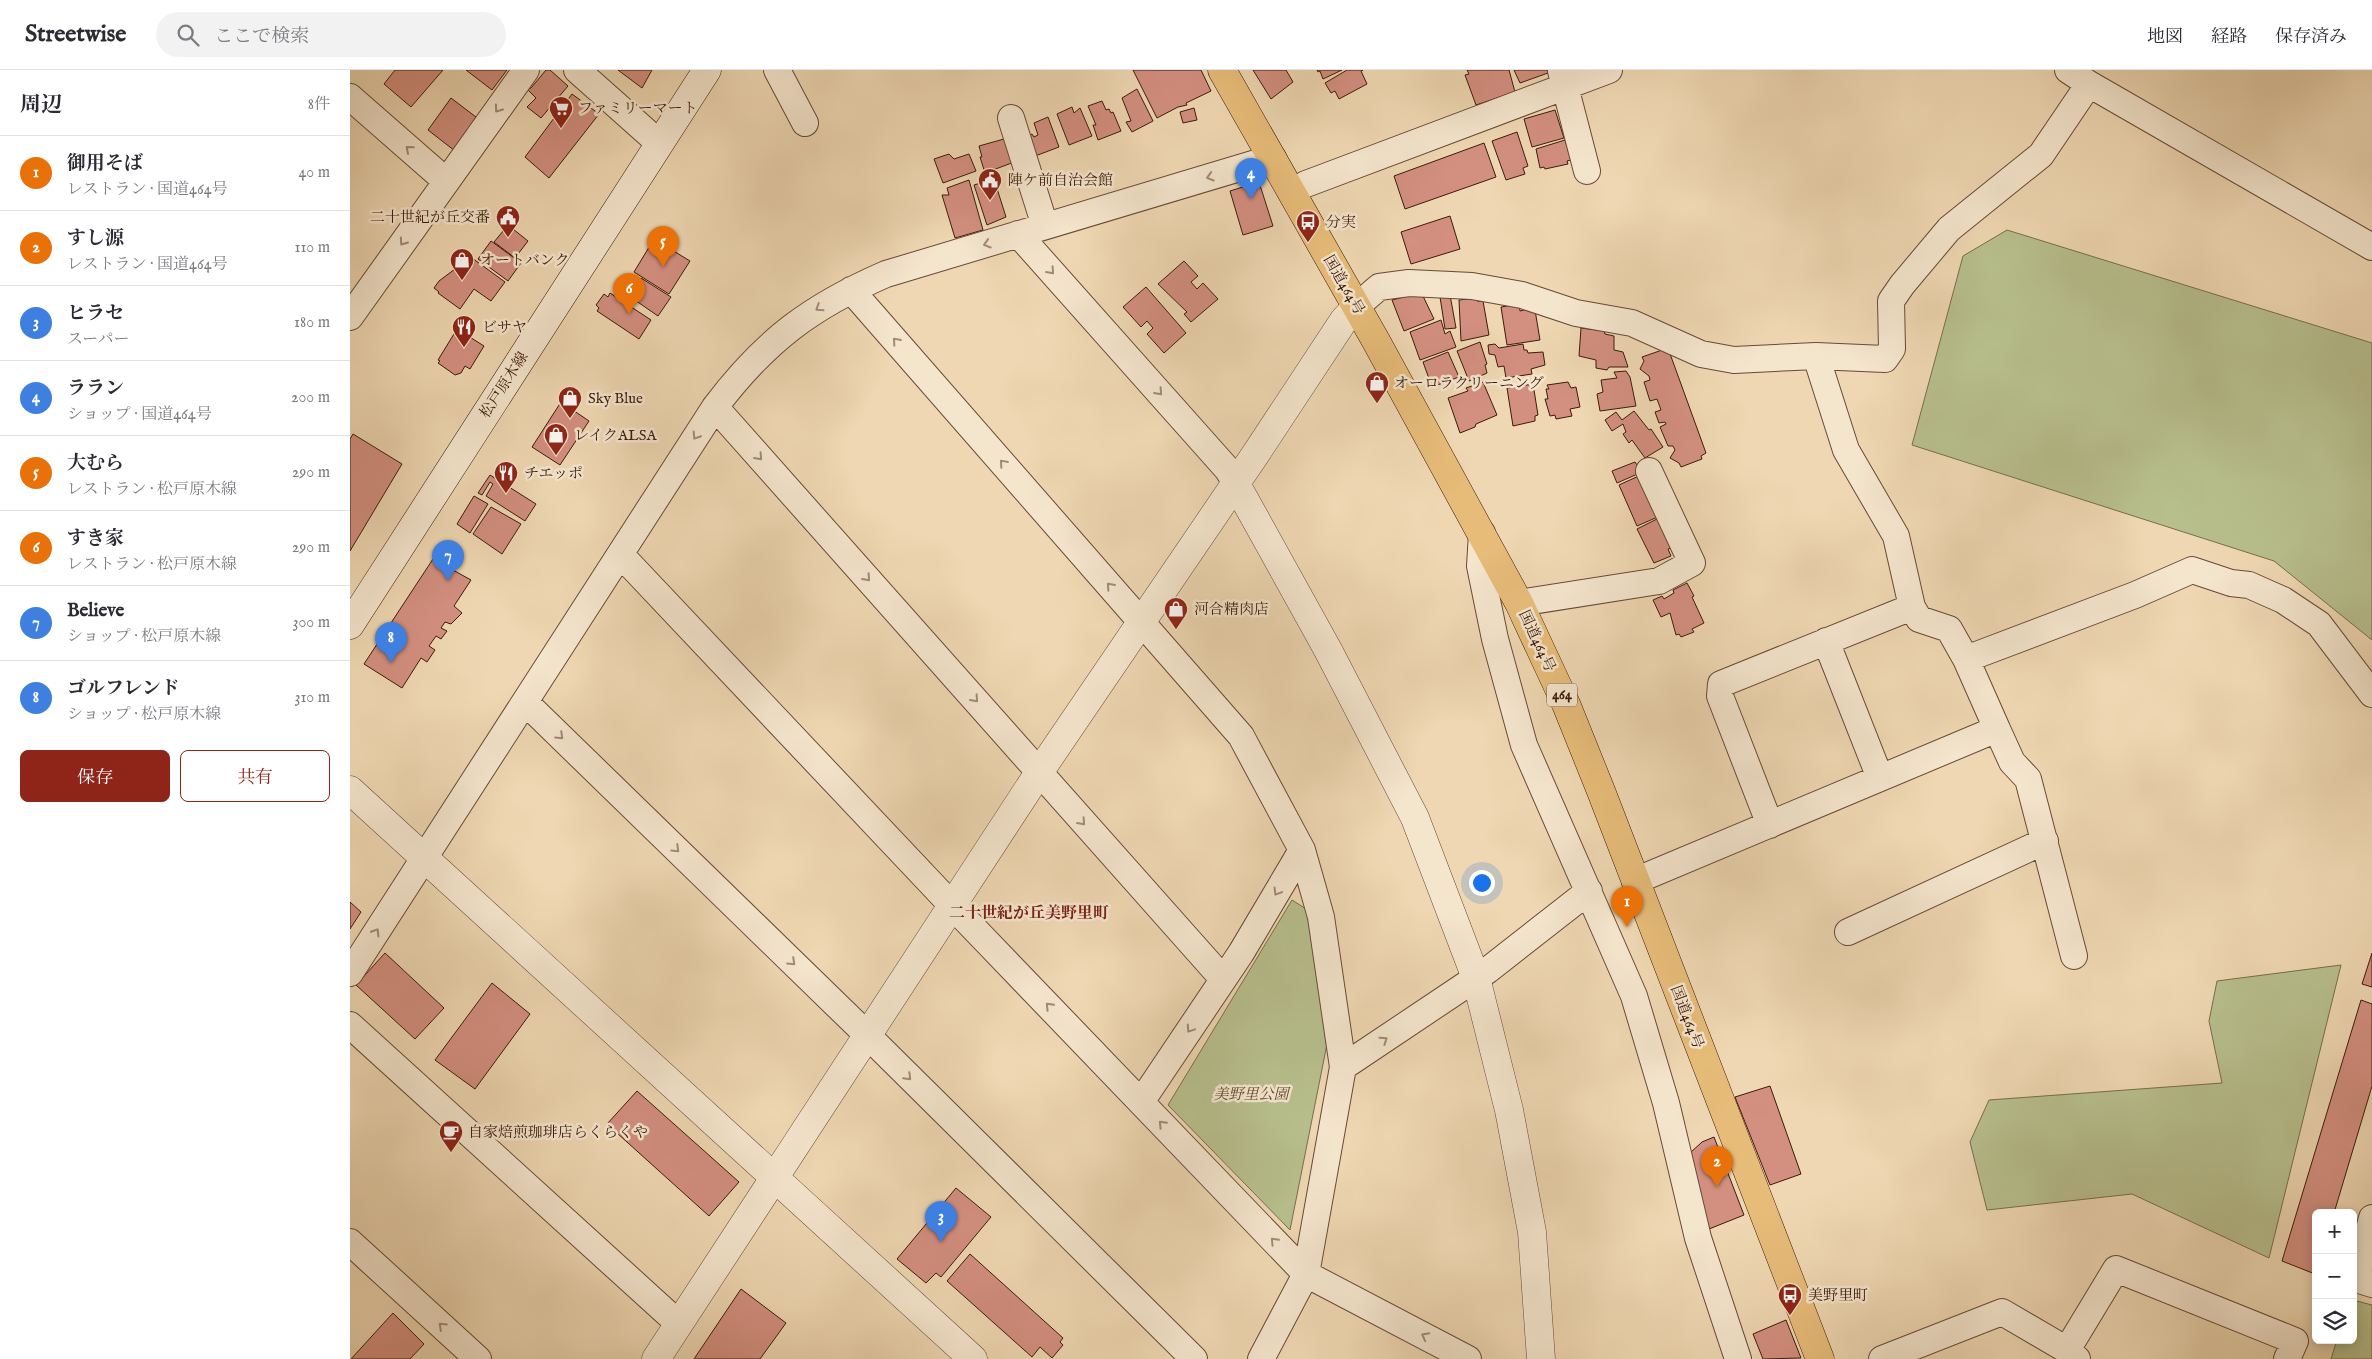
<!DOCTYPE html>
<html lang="ja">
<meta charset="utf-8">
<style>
:root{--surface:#fff;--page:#f2f2f3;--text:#2b2b33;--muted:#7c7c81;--line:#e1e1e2;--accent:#8f2418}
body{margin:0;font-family:"IM FELL English","Noto Serif JP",serif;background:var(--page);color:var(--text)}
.controls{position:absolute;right:15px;bottom:15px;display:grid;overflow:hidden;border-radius:8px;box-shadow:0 2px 12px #0003}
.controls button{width:45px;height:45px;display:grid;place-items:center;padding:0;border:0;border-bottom:1px solid var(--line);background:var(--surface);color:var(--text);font:25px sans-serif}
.you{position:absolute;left:1131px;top:812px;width:18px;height:18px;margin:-12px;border:4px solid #fff;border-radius:50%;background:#1a73e8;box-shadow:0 0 0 8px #1a73e833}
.badge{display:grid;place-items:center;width:32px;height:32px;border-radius:50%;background:var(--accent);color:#fff;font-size:16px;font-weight:700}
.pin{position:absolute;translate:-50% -41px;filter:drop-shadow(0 1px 2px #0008)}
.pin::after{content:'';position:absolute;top:26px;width:18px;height:15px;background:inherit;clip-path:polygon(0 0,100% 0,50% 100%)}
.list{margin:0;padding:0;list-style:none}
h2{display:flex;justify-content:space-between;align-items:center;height:65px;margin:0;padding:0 20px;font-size:21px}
h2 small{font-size:16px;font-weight:400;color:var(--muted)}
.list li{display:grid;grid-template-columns:32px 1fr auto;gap:15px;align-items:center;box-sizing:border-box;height:75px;padding:0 20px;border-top:1px solid var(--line)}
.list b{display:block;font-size:19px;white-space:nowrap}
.list p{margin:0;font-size:16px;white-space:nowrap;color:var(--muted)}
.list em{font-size:16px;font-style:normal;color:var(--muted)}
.actions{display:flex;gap:10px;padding:15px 20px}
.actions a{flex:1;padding:11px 0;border:1px solid var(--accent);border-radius:8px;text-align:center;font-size:18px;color:var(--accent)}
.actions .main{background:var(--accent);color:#fff}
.icon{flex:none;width:28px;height:28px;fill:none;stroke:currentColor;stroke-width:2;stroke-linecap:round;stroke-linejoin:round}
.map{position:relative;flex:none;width:2022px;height:1289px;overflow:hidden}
header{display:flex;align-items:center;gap:30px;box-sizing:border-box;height:70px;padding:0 25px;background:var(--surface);border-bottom:1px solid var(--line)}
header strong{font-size:24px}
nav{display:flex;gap:28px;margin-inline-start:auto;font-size:18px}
.search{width:350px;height:45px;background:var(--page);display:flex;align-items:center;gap:12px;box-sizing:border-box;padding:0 18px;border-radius:28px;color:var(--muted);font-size:19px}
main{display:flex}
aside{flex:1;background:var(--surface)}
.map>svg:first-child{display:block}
.green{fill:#b7bf8d;stroke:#7a6d4c}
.building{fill:#d38f80;stroke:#3c1b0b}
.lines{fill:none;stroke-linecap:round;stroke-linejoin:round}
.minor-casing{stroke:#684a35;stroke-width:28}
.tertiary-casing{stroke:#684a35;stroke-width:29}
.secondary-casing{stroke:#3c1b0b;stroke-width:29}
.trunk-casing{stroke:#3c1b0b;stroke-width:29}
.minor{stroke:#f4e5cd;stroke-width:26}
.tertiary{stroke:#f4e5cd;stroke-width:28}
.secondary{stroke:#f4e5cd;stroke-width:28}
.trunk{stroke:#e7bc79;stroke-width:28}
.oneway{stroke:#a18a76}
.labels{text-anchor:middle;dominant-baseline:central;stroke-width:5;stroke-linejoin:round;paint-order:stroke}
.shield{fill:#f4e5cd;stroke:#735845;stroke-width:1}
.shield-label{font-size:14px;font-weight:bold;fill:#3c1b0b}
.poi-label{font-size:15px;fill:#3c1b0b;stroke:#f4e5cd;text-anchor:start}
.street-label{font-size:15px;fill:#3c1b0b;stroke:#f4e5cd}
.park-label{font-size:15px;font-style:italic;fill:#614c32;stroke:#f4e5cd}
.neighbourhood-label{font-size:16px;font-weight:bold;fill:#7a1f14;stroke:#f4e5cd}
</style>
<header>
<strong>Streetwise</strong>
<div class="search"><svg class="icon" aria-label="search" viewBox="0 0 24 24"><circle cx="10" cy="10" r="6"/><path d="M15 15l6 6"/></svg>ここで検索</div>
<nav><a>地図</a><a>経路</a><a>保存済み</a></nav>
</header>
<main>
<aside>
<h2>周辺<small>8件</small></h2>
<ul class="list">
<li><span class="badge" style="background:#e8710a">1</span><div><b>御用そば</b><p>レストラン · 国道464号</p></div><em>40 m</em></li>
<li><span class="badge" style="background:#e8710a">2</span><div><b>すし源</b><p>レストラン · 国道464号</p></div><em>110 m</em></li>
<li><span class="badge" style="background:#3f7fe0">3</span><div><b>ヒラセ</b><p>スーパー</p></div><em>180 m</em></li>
<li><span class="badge" style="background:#3f7fe0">4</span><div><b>ララン</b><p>ショップ · 国道464号</p></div><em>200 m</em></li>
<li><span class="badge" style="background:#e8710a">5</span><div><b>大むら</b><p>レストラン · 松戸原木線</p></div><em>290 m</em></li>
<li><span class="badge" style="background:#e8710a">6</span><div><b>すき家</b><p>レストラン · 松戸原木線</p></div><em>290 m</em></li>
<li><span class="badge" style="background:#3f7fe0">7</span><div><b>Believe</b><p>ショップ · 松戸原木線</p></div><em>300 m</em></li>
<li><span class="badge" style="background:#3f7fe0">8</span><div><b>ゴルフレンド</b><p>ショップ · 松戸原木線</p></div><em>310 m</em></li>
</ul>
<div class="actions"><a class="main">保存</a><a>共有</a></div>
</aside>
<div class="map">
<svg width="2022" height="1289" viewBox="0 0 2022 1289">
<rect width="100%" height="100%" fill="#eed7b2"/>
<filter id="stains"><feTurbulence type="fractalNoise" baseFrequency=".004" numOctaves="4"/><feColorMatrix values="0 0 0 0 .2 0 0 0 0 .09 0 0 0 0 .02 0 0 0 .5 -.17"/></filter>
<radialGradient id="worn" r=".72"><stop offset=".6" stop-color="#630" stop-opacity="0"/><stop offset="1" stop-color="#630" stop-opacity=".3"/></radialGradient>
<path class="green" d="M1657,160l365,113v297l-98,-79 -362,-116 51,-189z
M942,830l22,14 13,130 -37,186 -122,-125z
M1991,895l-72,293 -137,-64 -145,16 -17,-68 19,-42 233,-17 -13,-62 8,-40z
M2003,1230l19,5v54h-41l6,-19h16z"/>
<path class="building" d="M45,0h48l-32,37 -27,-23z
M116,0h41l-15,20z
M196,0h4l18,16 -27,32 -14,-11 9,-9 -9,-9 4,-1z
M268,0h34l-10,18z
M783,0h68l10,21 -25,12 1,2 -9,2 -21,11z
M903,0h33l7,12 -22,17z
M967,0h25l-19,9 -3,-8 -2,1z
M997,0h16l-2,1 6,13 -28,15 -4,-8 -4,2 -6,-10z
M1117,0h42l6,22 -39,13 -11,-30 4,-1z
M1164,0h33l1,3 -28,10z
M787,19l16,32 -21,11 -6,-10 5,-1 -9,-23z
M222,24l27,20 -50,64 -24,-21z
M101,28l25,19 -21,34 -27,-21z
M752,31l4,9 3,-1 2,4 2,-1 8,19 -23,9 -5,-15h3l-8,-19z
M722,37l2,6 6,-5 12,28 -23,9 -12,-31z
M844,38l3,12 -14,3 -3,-11z
M1205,40l9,28 -32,9 -8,-28z
M698,47l11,30 -29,11 -8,-20 10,-4 2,3 4,-2 -4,-12z
M1167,62l11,34 -5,2 2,6 -19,6 -14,-39z
M654,69l3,9 5,-1 5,14 -32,12 -5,-16h2l-3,-11z
M1215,70l6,20 -4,1 1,3 -23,5 -1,-2 -4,1 -4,-19z
M1134,73l12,34 -91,32 -11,-33z
M599,84l5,5 15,-5 7,17 -33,12 -9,-24z
M644,109l12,38 -19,8 -13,-40z
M619,110l14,50 -28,8 -13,-43h7l-2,-7z
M909,112l14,44 -30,9 -13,-44z
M1100,146l10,33 -49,15 -10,-32z
M158,155l20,16 -13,17 -21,-16z
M304,169l36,22 -21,33 -35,-22z
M141,171l30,22 -13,18 -30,-22z
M122,188l33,24 -14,19 -17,-12 -14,20 -22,-16 1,-1 -5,-4 5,-7 16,-12 2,1 10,-11z
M834,191l14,15 -7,6 6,7 6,-6 15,16 -27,23 -7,-8 3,-2 -29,-28z
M291,208l30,19 -13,19 -29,-20z
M796,217l40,46 -22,20 -17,-19 6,-6 -6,-7 -6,6 -18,-20z
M260,223l41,27 -12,19 -42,-28 2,-3 -3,-3 8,-11 4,3z
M1066,224h6l12,25 -30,12 -12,-31z
M1100,225l6,33 -11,1 -5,-32z
M1126,228l1,3h6l6,34 -28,6 -2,-41z
M1169,234l1,7 11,-3 4,2 5,30 -33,5 -6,-38z
M1091,250l4,14 5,-3 6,16 -36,13 -10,-28z
M1231,258l23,3 1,3 9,2v14l9,2 5,15h-19l-2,3 -11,-2v-8l-17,-4z
M107,259l27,17 -14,23 -5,-3 -4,7 -6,2 -17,-12 2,-2 -2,-1z
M1130,272l7,22 -2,1 2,8 -18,8 -12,-30z
M1145,274l4,4 24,-4 1,6h3l1,3 15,-1 2,13 -14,4 1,5 -26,4 -2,-12 -6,1 -3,-12 -6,-1 -1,-9z
M1315,279l4,2 37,102 -5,3 1,3 -21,8 -2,-4 -9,-5 5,-8 -2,-4h-5l-8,-19 6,-3 -1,-2 -6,1 -4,-11 6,-2 -4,-11 -7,2 -6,-19 6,-2 -1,-4 -9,-7 4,-8 -2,-4z
M1098,282l11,25 -27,10 -9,-25z
M1276,301l4,6 6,29 -36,5 -3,-17 6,-2 -2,-12 16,-2 -3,-6z
M1133,312l14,33 -21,9 -1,3 -15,6 -12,-35 20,-7 -2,-3z
M1218,312l3,6 5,-1 4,20 -10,2 2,7 -16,3 -1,-4 -5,1 -5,-17h3l-2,-10h3l-2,-4z
M1183,314l5,31 -3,1v5l-22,5 -6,-38z
M211,332l28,19 -29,44 -28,-18z
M1284,341l15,19 2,-1 12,18 -18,11 -13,-18 -3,3 -6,-9 3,-2 -3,-8 -11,7 -7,-11 11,-8 6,8z
M3,364l49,30 -52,87v-112z
M1285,392l7,10 -25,11 -5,-12z
M1293,404l17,42 -23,10 -18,-41z
M140,405l46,29 -11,17 -39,-25 7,-12 -3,-2 -8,13 -4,-2z
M124,426l14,8 -18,29 -13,-9z
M141,437l30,17 -19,30 -29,-20z
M1311,447l14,29 -7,3 3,7 -17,7 -17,-34z
M83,489l38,21 -17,26 8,7 -11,11 -6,-2 -4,6 6,3 -6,8 -5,-3 -7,10 6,4 -8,12 -6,-4 -19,30 -38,-24z
M1337,513l7,13 -2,1 12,26 -12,6 2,3 -13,5 -2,-3 -3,1 -6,-22 -9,4 -8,-17 9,-4 2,3 10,-6 -1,-3z
M0,832l11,10 -11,17z
M35,883l59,55 -29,31 -59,-54z
M2022,883v34l-10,-3z
M142,913l38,31 -55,75 -40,-29z
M2011,930l11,4v82l-38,127h-18l-1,61 -33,-13z
M1420,1016l31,88 -31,11 -35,-88z
M287,1021l102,91 -30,34 -102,-92z
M1364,1067l30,78 -35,14 -19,-76 12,-11z
M606,1118l35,29 -50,60 -5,-4 -10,10 -29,-24z
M620,1184l93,84 -3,4 3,3 -11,13 -12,-11 -8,10 -85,-76z
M391,1219l45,34 -26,36h-66z
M43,1243l31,31 -14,15h-59z
M1436,1250l15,38 -38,1 -10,-25z"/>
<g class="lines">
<g class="minor-casing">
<path id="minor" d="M227,0l82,73
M427,0l28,53
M1718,0l21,14
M1211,1l26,100
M0,27l96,84
M661,48l34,108
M941,122l15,-8 303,-114
M668,164l210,236 8,14
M501,220l390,446 61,114 19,67 22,150 -37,207 -45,85
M1007,236l22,-19 30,-4 63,3 50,9 54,18 56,10 69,31 33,6 82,-4 69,3 7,-10 -1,-48 11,-16 47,-56 92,-74 48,-71 283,163
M0,247l176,-247
M365,337l508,572
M1132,463l-2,33 15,73 29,106 110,251 32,107 32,135 40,121
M271,485l341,361 344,358 162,85
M1169,533l140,-22 33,-18 -43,-92
M1476,571l54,137
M1616,589l169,-64 57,-25 39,13 18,2 34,15 36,24 53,70
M175,632l332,323 337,334
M1647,659l15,33 16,17 46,177
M1420,755l-50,-129 1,-12 191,-77
M1285,811l362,-152 -31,-70 -17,-30 -30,-10 -7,-12 -16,-71 -50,-86 -30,-94
M1498,862l197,-91
M0,903l365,-566c50,-66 95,-100 171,-133l387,-116
M0,955l329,299
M993,997l145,-97 101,-79
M791,1032l100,-149 61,-103
M2022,1148l-16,61 16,5
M0,1172l128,117
M1717,1280l49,-81 179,72 -8,18
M1532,1289l120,-47 65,38 10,9"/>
</g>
<g class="tertiary-casing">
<path id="tertiary" d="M886,414l92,166 87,168 61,160 33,132 23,122 9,127
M0,720l623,569
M306,1289l384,-588 215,-316 89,-135 13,-14"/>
</g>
<g class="secondary-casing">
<path id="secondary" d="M0,555l357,-555"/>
</g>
<g class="trunk-casing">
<path id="trunk" d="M872,0l154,271 143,262 47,101 35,87 219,568"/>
</g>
<use href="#minor" class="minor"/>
<use href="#tertiary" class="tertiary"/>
<use href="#secondary" class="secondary"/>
<use href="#trunk" class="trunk"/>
</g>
<defs><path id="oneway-chevron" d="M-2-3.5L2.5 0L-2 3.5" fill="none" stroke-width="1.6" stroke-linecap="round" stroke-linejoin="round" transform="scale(1.25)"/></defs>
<g class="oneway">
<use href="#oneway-chevron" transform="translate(148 39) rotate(126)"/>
<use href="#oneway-chevron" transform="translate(59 79) rotate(-139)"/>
<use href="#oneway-chevron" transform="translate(860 107) rotate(163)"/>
<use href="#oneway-chevron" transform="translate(53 172) rotate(125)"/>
<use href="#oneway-chevron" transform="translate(637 174) rotate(163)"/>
<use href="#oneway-chevron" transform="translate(701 201) rotate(48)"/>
<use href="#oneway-chevron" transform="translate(469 238) rotate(147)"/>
<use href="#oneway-chevron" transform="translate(546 271) rotate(-131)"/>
<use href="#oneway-chevron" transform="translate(809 322) rotate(48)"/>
<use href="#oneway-chevron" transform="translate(346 366) rotate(122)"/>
<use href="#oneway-chevron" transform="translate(409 387) rotate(48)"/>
<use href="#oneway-chevron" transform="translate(653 393) rotate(-131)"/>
<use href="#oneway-chevron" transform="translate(517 508) rotate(48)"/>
<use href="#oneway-chevron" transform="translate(760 516) rotate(-131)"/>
<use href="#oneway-chevron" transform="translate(625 629) rotate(48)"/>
<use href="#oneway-chevron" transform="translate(210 666) rotate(44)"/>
<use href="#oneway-chevron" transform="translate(732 752) rotate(48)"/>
<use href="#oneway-chevron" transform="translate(326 779) rotate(44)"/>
<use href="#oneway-chevron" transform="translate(927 822) rotate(121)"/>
<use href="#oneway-chevron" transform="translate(26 862) rotate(-58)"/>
<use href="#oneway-chevron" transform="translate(442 892) rotate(44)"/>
<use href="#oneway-chevron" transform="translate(699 936) rotate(-134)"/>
<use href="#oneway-chevron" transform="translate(840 959) rotate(124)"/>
<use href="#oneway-chevron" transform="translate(1034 970) rotate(-34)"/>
<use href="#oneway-chevron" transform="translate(558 1007) rotate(45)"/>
<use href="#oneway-chevron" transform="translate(812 1054) rotate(-134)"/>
<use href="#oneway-chevron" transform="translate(924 1171) rotate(-134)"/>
<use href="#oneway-chevron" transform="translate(92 1256) rotate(-137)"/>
<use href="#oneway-chevron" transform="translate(1075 1266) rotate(-152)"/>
</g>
<defs>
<g id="supermarket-pin" transform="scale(1.25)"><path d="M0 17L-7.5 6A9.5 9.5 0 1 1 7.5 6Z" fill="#8f2418" stroke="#f4e5cd"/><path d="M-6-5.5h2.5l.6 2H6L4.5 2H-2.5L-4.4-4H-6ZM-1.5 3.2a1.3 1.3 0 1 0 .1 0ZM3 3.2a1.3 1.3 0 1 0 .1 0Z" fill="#fff"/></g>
<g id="civic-pin" transform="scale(1.25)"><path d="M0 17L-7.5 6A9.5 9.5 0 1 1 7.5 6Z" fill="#8f2418" stroke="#f4e5cd"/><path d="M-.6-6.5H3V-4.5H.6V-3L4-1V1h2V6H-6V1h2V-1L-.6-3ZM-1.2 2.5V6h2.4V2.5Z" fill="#fff"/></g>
<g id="bus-pin" transform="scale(1.25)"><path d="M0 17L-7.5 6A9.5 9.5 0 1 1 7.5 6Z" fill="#8f2418" stroke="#f4e5cd"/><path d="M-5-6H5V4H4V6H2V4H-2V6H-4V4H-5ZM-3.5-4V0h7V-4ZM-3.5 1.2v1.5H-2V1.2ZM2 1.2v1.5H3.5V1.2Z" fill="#fff"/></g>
<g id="shop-pin" transform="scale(1.25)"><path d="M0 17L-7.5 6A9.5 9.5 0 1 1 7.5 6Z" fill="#8f2418" stroke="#f4e5cd"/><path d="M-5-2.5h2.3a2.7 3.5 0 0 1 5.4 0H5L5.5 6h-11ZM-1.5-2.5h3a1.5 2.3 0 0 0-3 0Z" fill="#fff"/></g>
<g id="restaurant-pin" transform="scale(1.25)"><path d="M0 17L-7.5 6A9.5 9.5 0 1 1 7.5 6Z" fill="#8f2418" stroke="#f4e5cd"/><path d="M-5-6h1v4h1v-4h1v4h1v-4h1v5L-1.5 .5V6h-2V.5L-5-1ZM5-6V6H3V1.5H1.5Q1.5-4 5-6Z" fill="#fff"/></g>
<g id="cafe-pin" transform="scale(1.25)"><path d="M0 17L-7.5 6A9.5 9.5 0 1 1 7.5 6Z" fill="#8f2418" stroke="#f4e5cd"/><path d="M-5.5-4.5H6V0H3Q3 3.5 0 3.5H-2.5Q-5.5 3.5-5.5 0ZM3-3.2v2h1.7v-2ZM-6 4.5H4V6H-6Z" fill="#fff"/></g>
</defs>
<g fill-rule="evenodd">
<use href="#supermarket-pin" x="211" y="38"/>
<use href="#civic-pin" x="640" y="110"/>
<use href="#civic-pin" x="158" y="147"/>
<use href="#bus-pin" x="958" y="152"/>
<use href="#shop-pin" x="112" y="190"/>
<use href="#restaurant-pin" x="114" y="257"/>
<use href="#shop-pin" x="1027" y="313"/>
<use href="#shop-pin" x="220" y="328"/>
<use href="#shop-pin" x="206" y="365"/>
<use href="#restaurant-pin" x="156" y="403"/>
<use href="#shop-pin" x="826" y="539"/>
<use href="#cafe-pin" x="101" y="1062"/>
<use href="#bus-pin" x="1440" y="1225"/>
</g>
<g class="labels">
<rect class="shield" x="1197" y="613.5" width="30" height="23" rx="4"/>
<g class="shield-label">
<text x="1212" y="625">464</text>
</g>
<g class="poi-label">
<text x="228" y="38">ファミリーマート</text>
<text x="658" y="110">陣ケ前自治会館</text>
<text x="140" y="147" text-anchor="end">二十世紀が丘交番</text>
<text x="976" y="152">分実</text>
<text x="130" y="190">オートバンク</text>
<text x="132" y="257">ビサヤ</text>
<text x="1044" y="313">オーロラクリーニング</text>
<text x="238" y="328">Sky Blue</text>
<text x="224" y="365">レイクALSA</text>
<text x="174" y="403">チエッポ</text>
<text x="844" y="539">河合精肉店</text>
<text x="118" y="1062">自家焙煎珈琲店らくらくや</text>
<text x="1458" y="1225">美野里町</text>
</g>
<g class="street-label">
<text transform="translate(994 215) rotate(60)">国道464号</text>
<text transform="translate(154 315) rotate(-57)">松戸原木線</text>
<text transform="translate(1187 571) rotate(65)">国道464号</text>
<text transform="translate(1337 947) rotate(69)">国道464号</text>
</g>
<g class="park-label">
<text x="901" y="1024">美野里公園</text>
</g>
<g class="neighbourhood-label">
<text x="679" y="844">二十世紀が丘美野里町</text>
</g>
</g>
<rect width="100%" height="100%" filter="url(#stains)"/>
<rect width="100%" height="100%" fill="url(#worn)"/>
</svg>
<div class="controls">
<button>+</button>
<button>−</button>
<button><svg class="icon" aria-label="layers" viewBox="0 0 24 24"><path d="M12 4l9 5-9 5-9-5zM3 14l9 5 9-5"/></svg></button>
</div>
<div class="you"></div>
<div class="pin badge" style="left:1277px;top:857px;background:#e8710a">1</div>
<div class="pin badge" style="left:1367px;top:1117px;background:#e8710a">2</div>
<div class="pin badge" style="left:591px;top:1172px;background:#3f7fe0">3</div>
<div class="pin badge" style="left:901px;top:129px;background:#3f7fe0">4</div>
<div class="pin badge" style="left:313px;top:197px;background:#e8710a">5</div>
<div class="pin badge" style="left:279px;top:244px;background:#e8710a">6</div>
<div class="pin badge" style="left:98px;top:511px;background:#3f7fe0">7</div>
<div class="pin badge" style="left:41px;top:593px;background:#3f7fe0">8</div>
</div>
</main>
